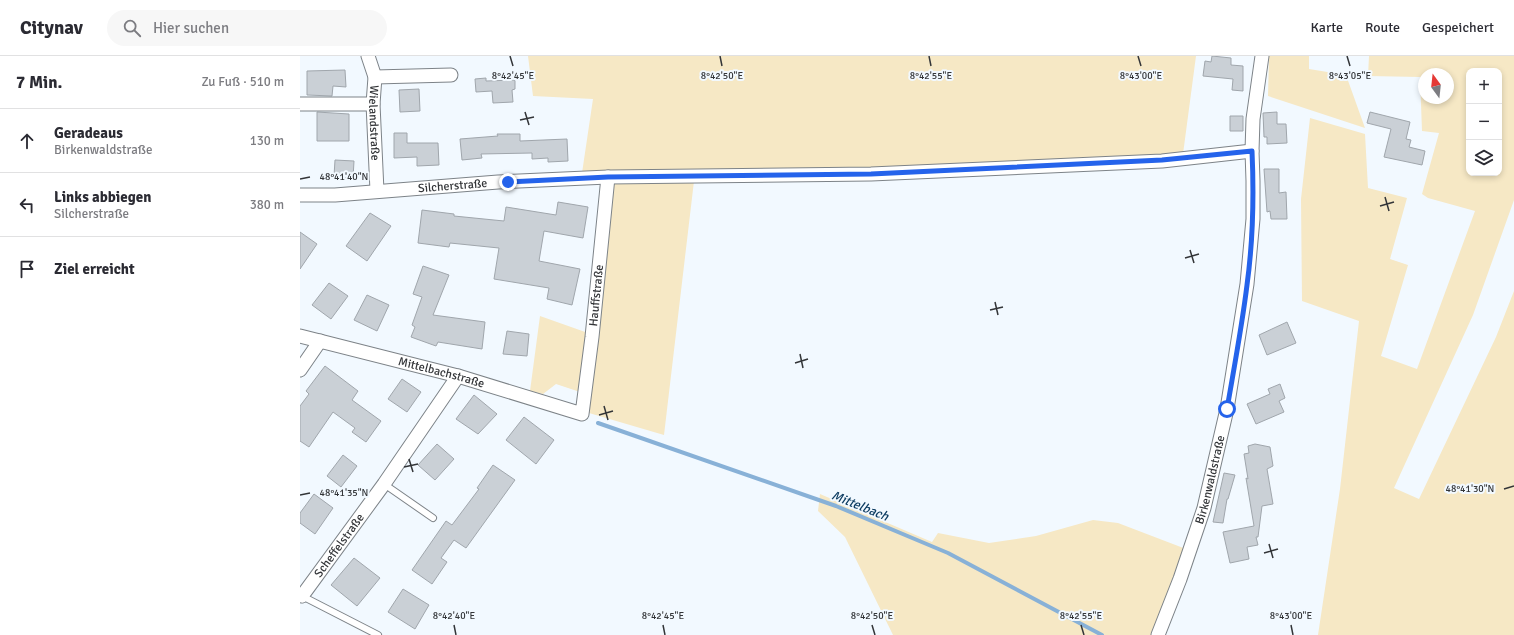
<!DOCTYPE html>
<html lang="de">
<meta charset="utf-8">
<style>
:root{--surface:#fff;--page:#f7f7f7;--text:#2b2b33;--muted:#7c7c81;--line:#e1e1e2}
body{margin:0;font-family:Signika,sans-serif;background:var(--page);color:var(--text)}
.controls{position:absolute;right:12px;top:12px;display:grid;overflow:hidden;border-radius:8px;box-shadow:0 2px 6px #0003}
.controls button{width:36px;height:36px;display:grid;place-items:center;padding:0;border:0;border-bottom:1px solid var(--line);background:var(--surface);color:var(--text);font:20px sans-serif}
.compass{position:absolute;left:1118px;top:12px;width:36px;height:36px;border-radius:50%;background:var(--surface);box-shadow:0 2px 6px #0003;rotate:345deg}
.stop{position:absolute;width:12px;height:12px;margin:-9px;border:3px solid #2563eb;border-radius:50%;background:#fff}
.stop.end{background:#2563eb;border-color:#fff;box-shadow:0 1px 4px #0008}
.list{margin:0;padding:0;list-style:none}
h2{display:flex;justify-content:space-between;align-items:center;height:52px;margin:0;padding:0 16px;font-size:17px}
h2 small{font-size:13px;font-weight:400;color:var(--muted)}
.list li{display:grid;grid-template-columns:26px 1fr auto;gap:12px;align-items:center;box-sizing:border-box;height:64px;padding:0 16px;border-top:1px solid var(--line)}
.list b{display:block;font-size:15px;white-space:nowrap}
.list p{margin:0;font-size:13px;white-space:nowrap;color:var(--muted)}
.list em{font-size:13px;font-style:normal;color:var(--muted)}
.icon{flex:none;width:22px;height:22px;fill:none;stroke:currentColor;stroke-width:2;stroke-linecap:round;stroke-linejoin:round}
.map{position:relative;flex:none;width:1214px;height:579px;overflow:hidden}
header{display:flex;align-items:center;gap:24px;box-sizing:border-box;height:56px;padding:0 20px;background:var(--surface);border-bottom:1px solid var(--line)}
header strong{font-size:19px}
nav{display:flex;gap:22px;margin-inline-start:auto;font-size:14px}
.search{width:280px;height:36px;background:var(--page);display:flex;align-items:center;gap:10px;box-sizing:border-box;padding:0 14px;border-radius:22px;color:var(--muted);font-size:15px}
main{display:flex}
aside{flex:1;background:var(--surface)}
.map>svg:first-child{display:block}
.green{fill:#f6e8c5;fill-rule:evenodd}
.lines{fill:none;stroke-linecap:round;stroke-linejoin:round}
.stream{stroke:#88b1d7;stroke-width:4}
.building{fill:#cad0d6;stroke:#a0a6ac}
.lane-casing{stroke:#7d8388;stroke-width:8}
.street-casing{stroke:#7d8388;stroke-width:15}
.lane{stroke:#fff;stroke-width:6}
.street{stroke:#fff;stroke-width:13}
.route{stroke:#2563eb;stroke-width:5}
.ticks{fill:none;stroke:#333538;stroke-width:1.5}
.labels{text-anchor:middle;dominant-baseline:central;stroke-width:4;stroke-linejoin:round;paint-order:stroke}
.street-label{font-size:12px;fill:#333538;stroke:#f2f9ff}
.water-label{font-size:13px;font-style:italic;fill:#0f3e63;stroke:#f2f9ff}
.ticks-label{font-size:10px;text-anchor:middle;fill:#333538;stroke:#f2f9ff;stroke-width:4;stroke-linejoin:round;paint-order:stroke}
</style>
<header>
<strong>Citynav</strong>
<div class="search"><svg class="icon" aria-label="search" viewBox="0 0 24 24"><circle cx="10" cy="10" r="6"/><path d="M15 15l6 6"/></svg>Hier suchen</div>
<nav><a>Karte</a><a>Route</a><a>Gespeichert</a></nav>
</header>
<main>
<aside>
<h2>7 Min.<small>Zu Fuß · 510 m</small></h2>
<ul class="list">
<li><svg class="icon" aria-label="ahead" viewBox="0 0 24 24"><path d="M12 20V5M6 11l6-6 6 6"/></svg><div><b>Geradeaus</b><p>Birkenwaldstraße</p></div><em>130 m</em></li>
<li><svg class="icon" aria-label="left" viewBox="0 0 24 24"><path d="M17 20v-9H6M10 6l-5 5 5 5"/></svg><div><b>Links abbiegen</b><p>Silcherstraße</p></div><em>380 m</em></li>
<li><svg class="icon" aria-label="arrive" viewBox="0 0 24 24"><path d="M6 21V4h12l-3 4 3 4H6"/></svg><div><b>Ziel erreicht</b></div></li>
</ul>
</aside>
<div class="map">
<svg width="1214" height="579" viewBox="0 0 1214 579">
<rect width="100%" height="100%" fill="#f2f9ff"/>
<path class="green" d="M228,0h668l-13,98c-200,13 -400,17 -601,19l11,-74 -60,-3z
M969,0h40v13l37,6 19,53 -97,-32z
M1069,0h145v144l-41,115 -79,173 25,11 77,-162 18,-46v344h-196l22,-146 19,-168 -57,-20 -1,-102 9,-81 55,16 3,54 39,10 -17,61 18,6 -27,91 36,13 58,-158 -47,-13 -6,-4 17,-61 -17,-2 -2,-54 -52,-1zM1169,15h30v102h-30zM1124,18h24v24h-24z
M322,123l72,2 -30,254 -75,-22 25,-229z
M240,260l48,17 -8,59 -24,-8 -13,10 -13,-3z
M520,438l112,48 6,-9 51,10 47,-7 57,-16 25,3 68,26 -35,86h-258l-48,-98 -27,-26z"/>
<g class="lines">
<path class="stream" d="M298,367l238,83 112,47 154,82"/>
</g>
<path class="building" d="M912,0l19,2v7l12,1v25l-11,-1 1,-11 -30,-3 2,-15 6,1z
M45,14l1,17 -13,-1 -1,10 -25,-1v-24z
M186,22v3l29,-1v9l-3,1 1,12 -20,1 -1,-12 -16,1 -1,-13z
M119,33l1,22 -20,1 -1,-22z
M17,56l32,2v27h-32z
M977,56v12h9l1,19 -20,1v-7h-3l-1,-24z
M1070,56l40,10 -4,17 5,1 -2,7 16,4 -3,14 -38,-8 7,-28 -24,-6z
M930,60h13v15h-13z
M94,77h13v10h31l1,22 -22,1v-9l-23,1z
M197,78h23v7l47,-2 1,22 -20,1v-4l-16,1v-6l-51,1 1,4 -20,2 -2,-21 38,-3z
M35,104l19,1 -1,17 -19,-2z
M964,113h15v24l7,-1 1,27h-16l-1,-8 -3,1z
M258,146l30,5 -5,31 -39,-7 -5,30 41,8 -8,36 -25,-6 2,-11 -55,-9 5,-31 -49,-5 -1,4 -31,-4 4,-33 32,4v2l50,5 2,-14 50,8z
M70,157l21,13 -24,35 -21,-15z
M0,176l17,12 -17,25z
M123,210l26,9 -16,40 52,7 -3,27 -44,-7 -2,4 -25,-9 4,-10 -3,-2 10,-28 -9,-3z
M29,227l19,13 -17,23 -19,-14z
M67,239l22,10 -12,26 -23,-11z
M987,266l9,21 -29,12 -8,-20z
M207,275l22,3 -2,22 -24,-2z
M25,310l33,25 -6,9 29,21 -15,21 -14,-10 3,-4 -22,-16 -24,35 -9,-6v-35l9,-12 -3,-3z
M102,323l19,13 -14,20 -19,-13z
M980,328l5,14 -6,3 5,11 -28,12 -9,-20 23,-10 -2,-5z
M174,339l23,19 -19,20 -22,-15z
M224,361l30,23 -18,24 -30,-24z
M137,388l17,15 -19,21 -17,-15z
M955,388l15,3 3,19 -6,3 6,35 -11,2 -4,31h-2l2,8 -11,2 2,12 -19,4 -7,-31 31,-6 -8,-48 2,1 -4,-25 5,-1 -1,-7z
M43,399l14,11 -16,21 -14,-11z
M193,409l22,15 -49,68 -12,-8 -13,18 6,4 -15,22 -20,-14 34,-49 6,4 27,-36 -2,-1z
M924,417l11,2 -7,24h-1l-4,24 -10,-1z
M14,438l19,14 -18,26 -15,-11v-10z
M54,502l26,20 -23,28 -26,-21z
M103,533l26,16 -14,24 -27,-17z"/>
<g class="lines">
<g class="lane-casing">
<path id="lane" d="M84,428l49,34
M2,540l76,39"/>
</g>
<g class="street-casing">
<g id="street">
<path id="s1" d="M68,0l7,21 -2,27 4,87"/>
<path d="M75,21l76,-2"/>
<path d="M0,48h73"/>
<path id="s2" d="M0,139h35l163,-13 110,-5 263,-3 291,-13 90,-10"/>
<path id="s3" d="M0,280l158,40 124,38 10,-77 16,-160"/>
<path d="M0,314l20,-29"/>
<path id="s4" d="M0,539l2,1 82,-112 74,-108"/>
<path id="s5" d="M858,579l22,-56 24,-71 23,-99 20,-125 6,-65v-38l-1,-30 1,-32 9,-63"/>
</g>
</g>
<use href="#lane" class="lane"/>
<use href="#street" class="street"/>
</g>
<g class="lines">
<path class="route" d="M208,126l100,-5 263,-3 291,-14 90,-9c2,44 1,90 -5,134 -5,41 -13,83 -20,124"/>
</g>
<path class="ticks" d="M210,0l3,10M420,0l2,10M629,0l2,10M838,0l3,10M1047,0l3,10M225,56l4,13M220,64l14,-3M0,123l10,-2M1085,141l4,14M1080,150l14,-4M890,194l4,13M885,202l14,-4M695,246l3,13M690,254l13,-3M500,298l3,14M495,307l13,-4M304,350l4,14M299,359l14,-4M109,403l4,13M104,411l14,-3M1204,433l10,-3M0,439l10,-2M969,488l4,14M964,497l14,-4M154,569l2,10M363,569l2,10M572,569l3,10M781,569l3,10M991,569l2,10"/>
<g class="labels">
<g class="street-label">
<text stroke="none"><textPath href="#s1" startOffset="68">Wielandstraße</textPath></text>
<text stroke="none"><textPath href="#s2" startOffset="153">Silcherstraße</textPath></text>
<text stroke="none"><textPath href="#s3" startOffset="412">Hauffstraße</textPath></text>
<text stroke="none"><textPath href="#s3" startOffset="146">Mittelbachstraße</textPath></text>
<text stroke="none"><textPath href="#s5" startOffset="164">Birkenwaldstraße</textPath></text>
<text stroke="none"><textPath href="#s4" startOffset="65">Scheffelstraße</textPath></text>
</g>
<g class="water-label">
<text transform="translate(560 450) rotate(22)">Mittelbach</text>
</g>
</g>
<g class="ticks-label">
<text x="213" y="23">8°42'45"E</text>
<text x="422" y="23">8°42'50"E</text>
<text x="631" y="23">8°42'55"E</text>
<text x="841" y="23">8°43'00"E</text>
<text x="1050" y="23">8°43'05"E</text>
<text x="44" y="124">48°41'40"N</text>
<text x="1170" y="436">48°41'30"N</text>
<text x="44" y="440">48°41'35"N</text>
<text x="154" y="563">8°42'40"E</text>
<text x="363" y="563">8°42'45"E</text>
<text x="572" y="563">8°42'50"E</text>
<text x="781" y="563">8°42'55"E</text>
<text x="991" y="563">8°43'00"E</text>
</g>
</svg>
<div class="controls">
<button>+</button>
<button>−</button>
<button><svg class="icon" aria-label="layers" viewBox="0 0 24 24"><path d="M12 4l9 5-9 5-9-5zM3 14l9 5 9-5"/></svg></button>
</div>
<svg class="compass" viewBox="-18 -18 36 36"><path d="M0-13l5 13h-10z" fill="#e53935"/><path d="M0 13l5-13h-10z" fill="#7c7c81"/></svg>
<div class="stop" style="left:927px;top:353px"></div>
<div class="stop end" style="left:208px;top:126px"></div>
</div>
</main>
